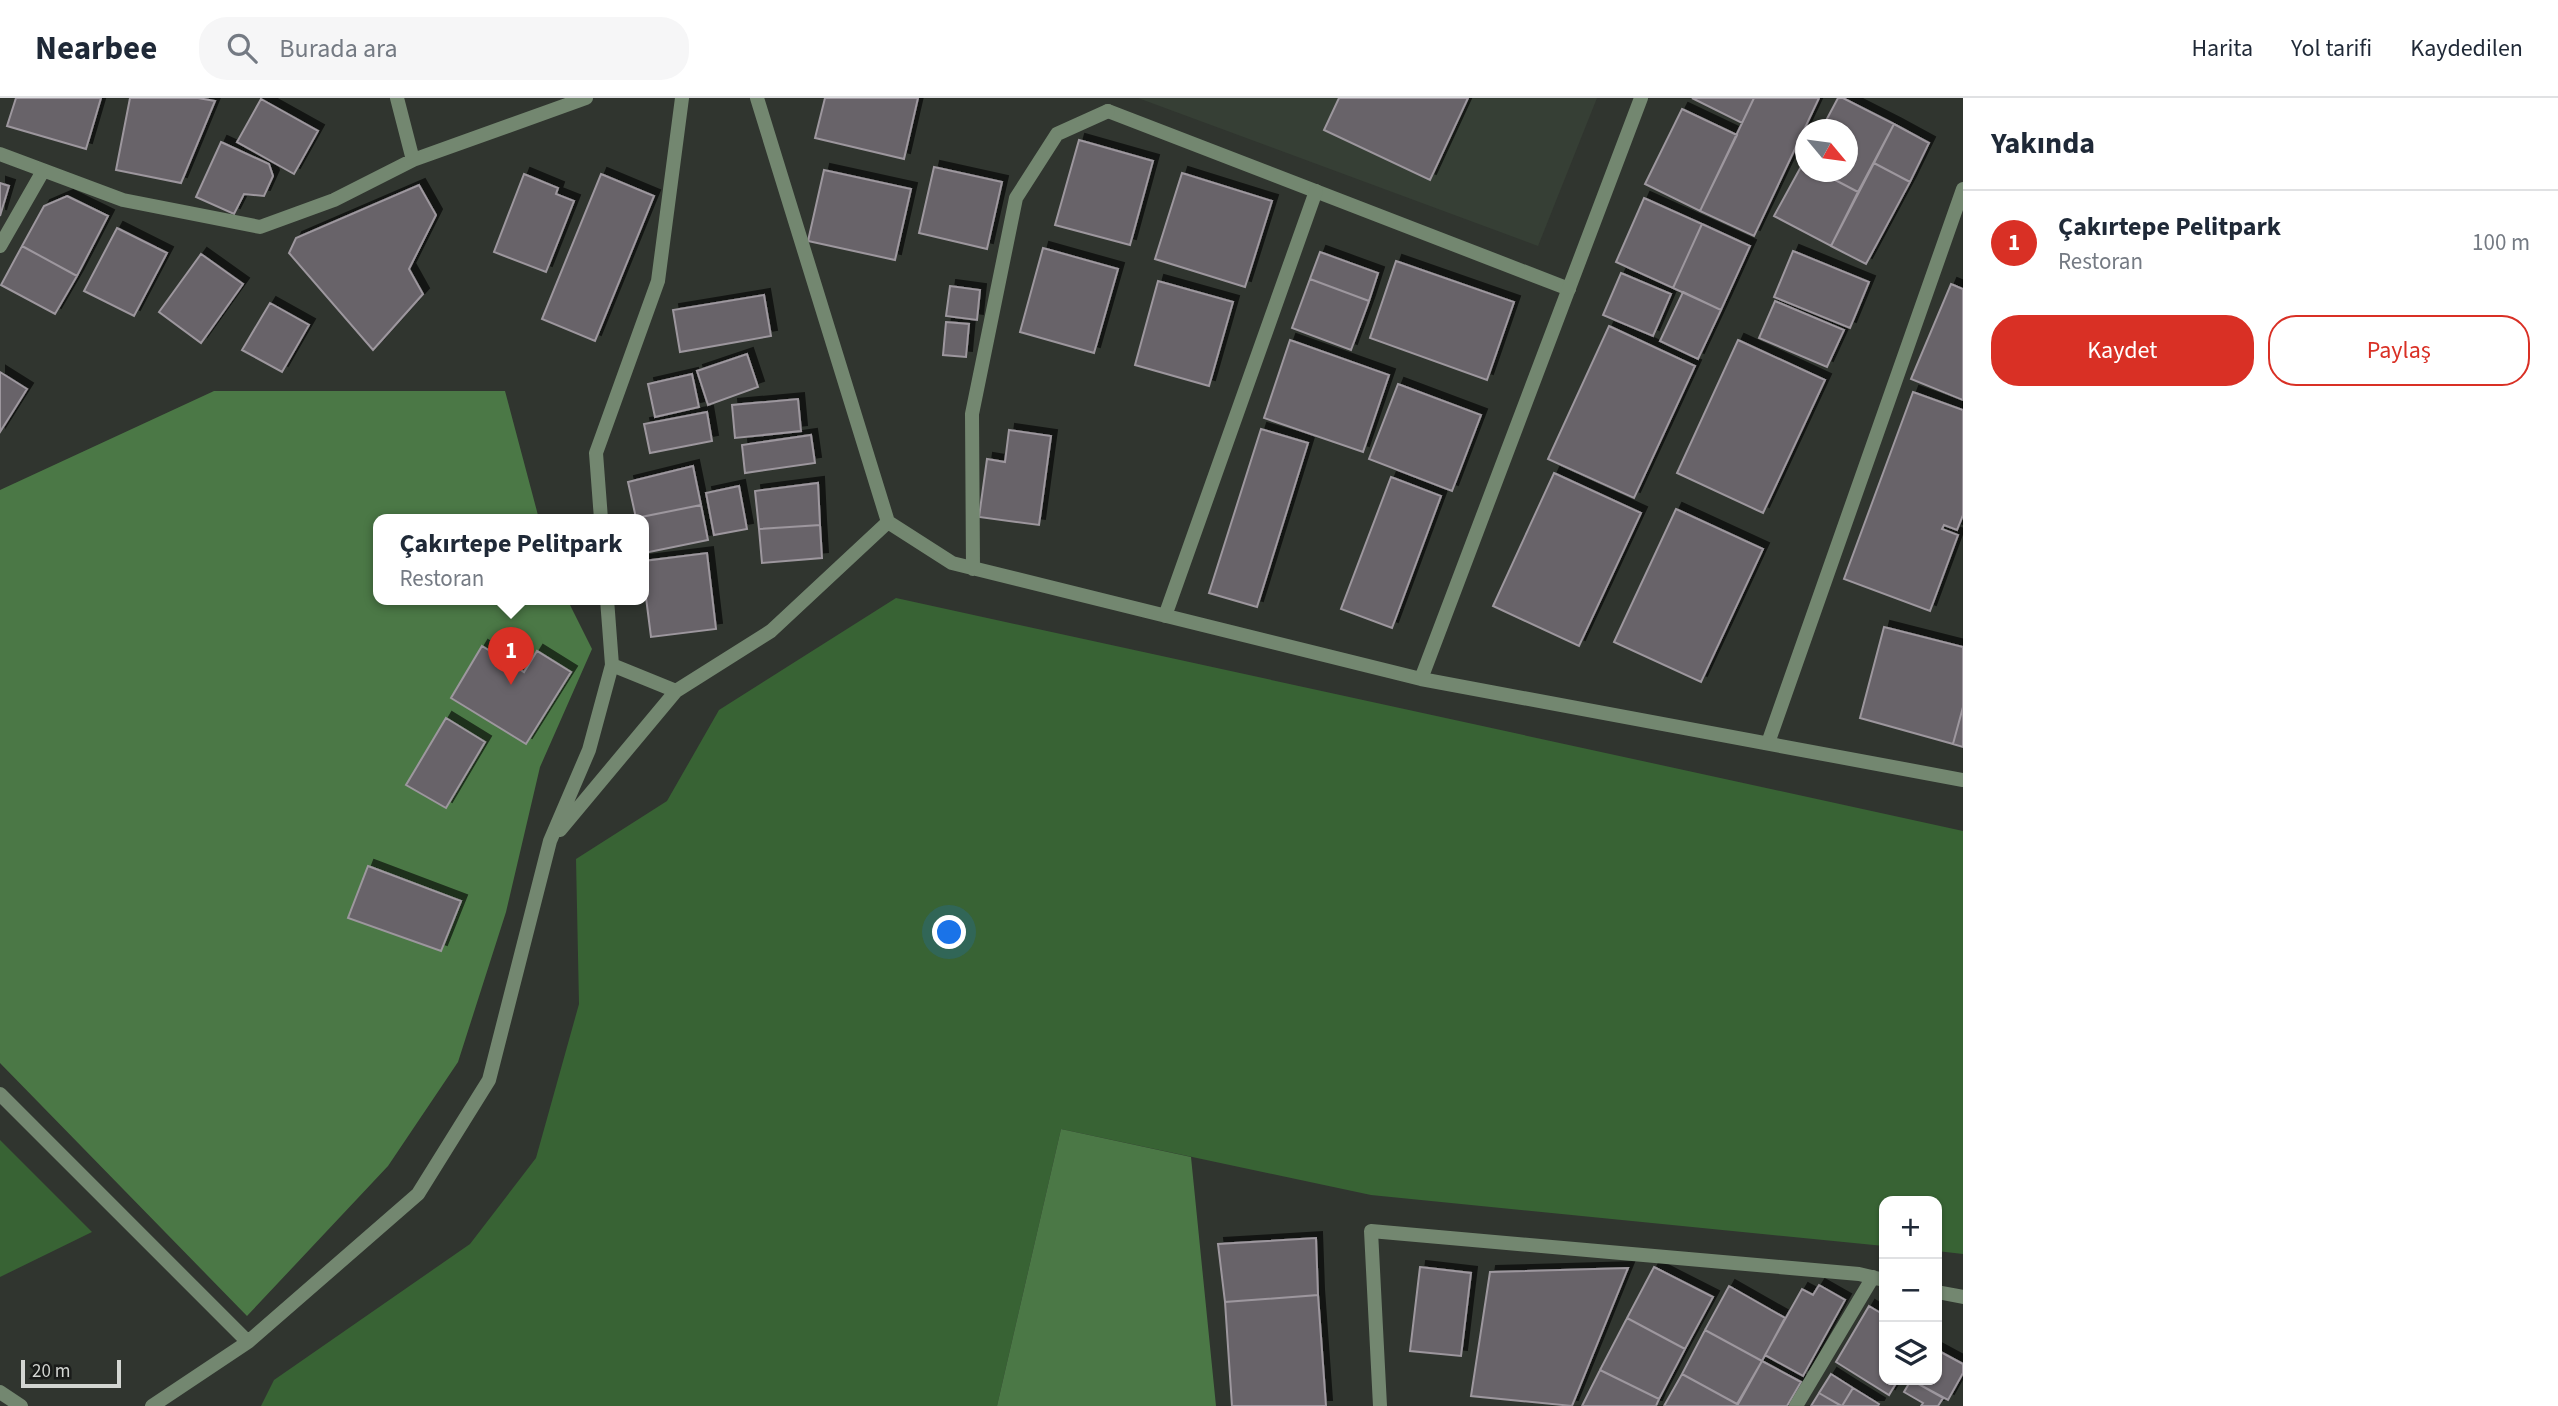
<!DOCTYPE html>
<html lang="tr">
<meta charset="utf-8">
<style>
:root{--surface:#fff;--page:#f6f6f7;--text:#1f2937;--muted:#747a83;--line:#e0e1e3;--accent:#d93025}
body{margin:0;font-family:"Source Sans 3",sans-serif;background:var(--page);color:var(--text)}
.controls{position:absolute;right:21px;bottom:21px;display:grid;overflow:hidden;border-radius:14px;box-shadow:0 2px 5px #0004}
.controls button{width:63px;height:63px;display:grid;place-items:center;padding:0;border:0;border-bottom:2px solid var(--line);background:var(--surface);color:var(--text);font:35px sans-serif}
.compass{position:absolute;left:1795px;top:21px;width:63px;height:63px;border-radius:50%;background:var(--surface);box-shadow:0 2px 5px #0004;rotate:119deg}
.scale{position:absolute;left:21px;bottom:18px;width:100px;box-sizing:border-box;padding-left:7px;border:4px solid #d3d6d2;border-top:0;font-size:19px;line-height:24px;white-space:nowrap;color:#d3d6d2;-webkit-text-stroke:5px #191b19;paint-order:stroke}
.you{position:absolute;left:950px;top:835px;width:24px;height:24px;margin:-18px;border:5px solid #fff;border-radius:50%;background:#1a73e8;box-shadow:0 0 0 10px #1a73e833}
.badge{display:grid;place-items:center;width:46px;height:46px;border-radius:50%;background:var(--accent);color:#fff;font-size:23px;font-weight:700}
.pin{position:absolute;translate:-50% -58px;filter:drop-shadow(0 2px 4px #0008)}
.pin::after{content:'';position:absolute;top:37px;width:24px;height:21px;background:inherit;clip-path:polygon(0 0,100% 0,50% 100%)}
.popup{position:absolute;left:373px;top:416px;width:276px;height:91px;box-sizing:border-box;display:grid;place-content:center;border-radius:14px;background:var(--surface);filter:drop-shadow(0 2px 5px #0005);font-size:23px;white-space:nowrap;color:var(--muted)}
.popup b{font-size:26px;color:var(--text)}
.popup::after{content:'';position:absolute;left:50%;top:100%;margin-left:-14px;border:14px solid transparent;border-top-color:var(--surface)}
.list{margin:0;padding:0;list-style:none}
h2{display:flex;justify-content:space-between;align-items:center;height:91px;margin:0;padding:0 28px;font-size:30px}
h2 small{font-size:23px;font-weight:400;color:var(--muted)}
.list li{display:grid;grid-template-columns:46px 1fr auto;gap:21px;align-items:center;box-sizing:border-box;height:105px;padding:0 28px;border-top:2px solid var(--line)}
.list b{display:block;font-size:26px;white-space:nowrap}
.list p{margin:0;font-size:23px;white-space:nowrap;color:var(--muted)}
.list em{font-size:23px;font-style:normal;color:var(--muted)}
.actions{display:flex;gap:14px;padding:21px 28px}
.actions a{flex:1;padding:16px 0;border:2px solid var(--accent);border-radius:28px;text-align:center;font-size:24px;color:var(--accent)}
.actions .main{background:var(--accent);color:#fff}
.icon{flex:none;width:38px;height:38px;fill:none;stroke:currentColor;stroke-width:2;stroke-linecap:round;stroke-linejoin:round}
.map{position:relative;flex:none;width:1963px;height:1308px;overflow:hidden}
header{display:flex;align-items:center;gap:42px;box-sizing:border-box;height:98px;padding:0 35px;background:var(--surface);border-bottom:2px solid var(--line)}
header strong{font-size:33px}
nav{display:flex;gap:38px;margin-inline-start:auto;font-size:24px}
.search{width:490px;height:63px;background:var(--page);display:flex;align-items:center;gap:18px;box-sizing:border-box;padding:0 24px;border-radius:28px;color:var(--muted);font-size:26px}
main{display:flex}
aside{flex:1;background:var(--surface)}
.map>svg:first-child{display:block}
.built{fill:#363f35}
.green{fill:#386334}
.forest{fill:#4b7846}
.building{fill:#686369;stroke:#9d979e;stroke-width:2;filter:url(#shadow)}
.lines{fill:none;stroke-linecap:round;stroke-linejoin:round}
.service{stroke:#738770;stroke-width:14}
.minor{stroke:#738770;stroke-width:14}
</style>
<header>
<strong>Nearbee</strong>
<div class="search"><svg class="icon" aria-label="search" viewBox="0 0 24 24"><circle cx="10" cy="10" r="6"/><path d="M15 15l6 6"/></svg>Burada ara</div>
<nav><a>Harita</a><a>Yol tarifi</a><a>Kaydedilen</a></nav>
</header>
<main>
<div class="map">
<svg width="1963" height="1308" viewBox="0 0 1963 1308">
<defs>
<filter id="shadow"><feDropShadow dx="6" dy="-6" stdDeviation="0" flood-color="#0009"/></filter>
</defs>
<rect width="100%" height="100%" fill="#30352f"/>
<path class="built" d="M1138,0h459l-59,148z"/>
<path class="green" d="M896,500l1067,233v423l-26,-3v-50h-53v45l-513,-51 -310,-66 -64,277h-736l13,-26 196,-136 66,-86 43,-154 -3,-145 91,-58 52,-91z
M0,1042l92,92 -92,45z"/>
<path class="forest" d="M214,293h291l34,128h-161v80h189l25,50 -52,118 -34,145 -48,150 -70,104 -141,150 -247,-253v-573z
M1061,1031l130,28 25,249h-219z"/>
<path class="building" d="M16,0h85l-15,51 -79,-23z
M130,0h68l17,3 -34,82 -65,-13z
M825,0h93l-14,61 -89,-21z
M1339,0h129l-38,82 -106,-50z
M1692,0h62l-12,25z
M1754,0h65l-65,138 -54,-25z
M1838,0h5l51,26 -36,68 -38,-20h28v-42h-27z
M261,1l57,32 -24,43 -57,-32z
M1682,11l55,26 -37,76 -55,-27z
M1894,26l35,19 -19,39 -36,-19z
M1079,42l74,21 -23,84 -75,-20z
M221,44l48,22 4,12 -9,20 -20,-2 -10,20 -38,-17z
M1803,65l3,9h14l38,20 -27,54 -57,-30z
M1874,65l36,19 -44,82 -35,-18z
M934,69l68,15 -15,67 -68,-16z
M824,72l87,19 -16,71 -87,-19z
M1182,75l90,28 -27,86 -90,-28z
M524,76l34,14 -2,6 18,7 -28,71 -52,-20z
M601,76l53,22 -59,145 -53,-22z
M0,85l9,3 -9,30z
M419,87l17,30 -27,54 14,25 -50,56 -84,-97 7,-15z
M67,98l41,20 -31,60 -55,-30 22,-40z
M1644,100l58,26 -29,64 -57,-26z
M1702,126l48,22 -29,64 -48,-22z
M117,130l50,25 -33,63 -50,-25z
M22,148l55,30 -22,38 -54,-29z
M1043,150l75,21 -24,84 -74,-21z
M1793,153l76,31 -19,46 -76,-31z
M1320,154l58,21 -9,28 -59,-22z
M201,156l42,30 -42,59 -42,-31z
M1396,163l118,41 -27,78 -117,-42z
M1621,175l50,21 -18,42 -50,-21z
M1310,181l59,22 -18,49 -59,-22z
M1158,183l75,21 -24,84 -74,-21z
M1951,186l12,5v111l-52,-21z
M950,188l30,4 -3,30 -31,-4z
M1683,194l38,18 -23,49 -38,-18z
M764,197l7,41 -91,16 -7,-42z
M1775,203l69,29 -17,37 -68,-29z
M270,205l39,22 -27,47 -40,-22z
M946,224l23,2 -3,33 -23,-2z
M1609,228l86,40 -61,132 -86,-39z
M1290,242l99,35 -26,77 -99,-34z
M1738,242l87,40 -62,133 -86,-40z
M747,256l11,33 -50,18 -11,-34z
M0,274l27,17 -27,43z
M692,276l7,33 -44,10 -7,-33z
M1398,286l83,31 -29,76 -83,-32z
M1913,294l50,18v105l-6,15 -13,-5 -2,4 16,6 -28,76 -86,-32z
M798,301l3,32 -66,7 -3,-33z
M707,314l5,29 -62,12 -6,-29z
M1261,331l47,14 -51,164 -48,-14z
M1009,332l42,6 -12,89 -60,-8 8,-58 18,3z
M811,337l4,28 -70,10 -3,-28z
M693,368l8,39 -65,13 -8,-36z
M1554,375l87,40 -62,133 -86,-40z
M1391,379l50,19 -49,132 -51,-19z
M818,385l2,42 -61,4 -4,-38z
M739,388l8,43 -33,6 -8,-42z
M701,407l7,35 -64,13v-34l-8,-1z
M1676,411l87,40 -62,133 -87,-40z
M820,427l2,33 -60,5 -3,-34z
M707,455l9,76 -65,8 -7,-55v-21z
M1884,529l79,20v60l-10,37 -93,-26z
M482,548l42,26 13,-21 34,21 -45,72 -75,-46z
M1963,609v40l-10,-3z
M446,620l39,24 -39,66 -40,-23z
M368,768l93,35 -20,50 -93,-33z
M1316,1140l2,57 -93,7 -7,-58z
M1420,1169l51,6 -10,83 -51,-5z
M1654,1169l59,30 -28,52 -58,-31z
M1628,1170l-56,138 -101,-10 19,-124z
M1819,1187l26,15 -42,76 -38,-21 37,-66 11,6z
M1729,1188l56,32 -23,43 -57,-31z
M1318,1197l8,111h-94l-7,-104z
M1869,1208l15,9v65h14l-9,15 -53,-33z
M1627,1220l58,31 -26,50 -59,-29z
M1705,1232l57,31 -25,43 -55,-30z
M1937,1252l26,14v9l-15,27 -37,-20h26z
M1762,1263l39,21 -14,24h-50z
M1600,1272l59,29 -3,7h-74z
M1682,1276l55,30v2h-73z
M1831,1276l22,14 -11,18 -23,-13z
M1911,1282l32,18 -5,8h-17l2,-3 -19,-11z
M1853,1290l26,16 -1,2h-36z
M1819,1295l22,13h-30z"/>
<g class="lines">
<path class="service" d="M1108,13l461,178"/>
<path class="minor" d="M397,0l16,62
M757,0l131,424 64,41 469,116 542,101
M0,56l123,46 137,27 74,-27 79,-40 173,-62
M0,148l43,-75
M601,421l-5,-66 62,-172 24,-183
M973,471l-1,-155 44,-216 41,-64 51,-23
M1165,518l151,-425
M612,567l64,26
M1421,581l220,-581
M1768,645l195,-554
M560,732l116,-139 95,-60 117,-109
M0,996l248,248
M1937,1194l26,5
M0,1294l21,14
M152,1308l96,-64 170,-148 71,-114 61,-239 39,-91 23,-85 -5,-66
M1380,1308l-9,-175 488,43 25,6
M1796,1308l77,-129"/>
</g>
</svg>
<div class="controls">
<button>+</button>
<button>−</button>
<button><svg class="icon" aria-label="layers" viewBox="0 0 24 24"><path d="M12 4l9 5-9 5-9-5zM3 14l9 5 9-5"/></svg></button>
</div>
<svg class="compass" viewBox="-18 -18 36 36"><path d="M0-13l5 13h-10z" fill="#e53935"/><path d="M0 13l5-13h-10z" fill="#747a83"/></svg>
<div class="scale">20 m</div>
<div class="you"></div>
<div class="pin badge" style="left:511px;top:587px">1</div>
<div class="popup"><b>Çakırtepe Pelitpark</b>Restoran</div>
</div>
<aside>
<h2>Yakında<small></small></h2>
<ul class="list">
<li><span class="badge">1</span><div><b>Çakırtepe Pelitpark</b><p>Restoran</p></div><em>100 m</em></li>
</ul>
<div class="actions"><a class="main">Kaydet</a><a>Paylaş</a></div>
</aside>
</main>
